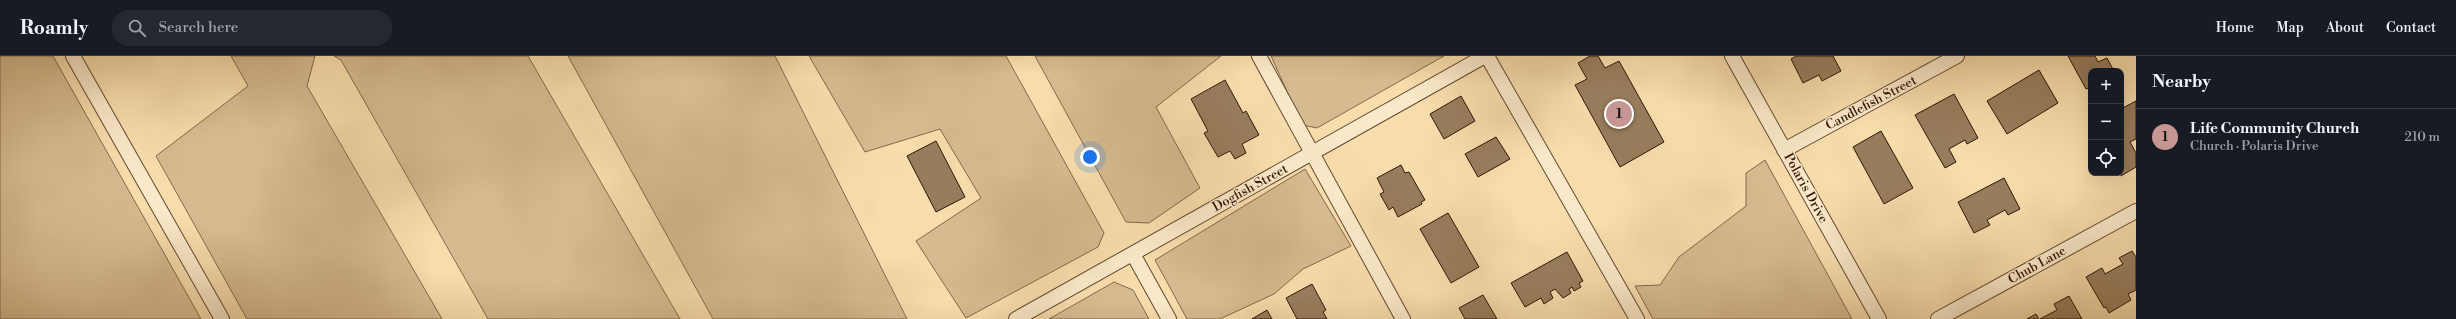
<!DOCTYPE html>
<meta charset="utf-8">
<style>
:root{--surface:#171b24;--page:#242831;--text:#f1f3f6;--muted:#9ea1a6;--line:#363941;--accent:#c59692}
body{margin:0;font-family:"Libre Bodoni",serif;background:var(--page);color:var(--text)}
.controls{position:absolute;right:12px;top:12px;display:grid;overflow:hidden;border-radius:8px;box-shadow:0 4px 16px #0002}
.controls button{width:36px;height:36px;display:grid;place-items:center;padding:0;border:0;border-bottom:1px solid var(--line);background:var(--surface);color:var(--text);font:20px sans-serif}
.you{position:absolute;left:1090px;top:101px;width:14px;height:14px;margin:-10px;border:3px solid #fff;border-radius:50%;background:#1a73e8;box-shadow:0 0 0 6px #1a73e833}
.badge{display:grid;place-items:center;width:26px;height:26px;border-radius:50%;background:var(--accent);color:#111;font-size:13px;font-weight:700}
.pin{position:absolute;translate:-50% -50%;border:2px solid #fff;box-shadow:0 1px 4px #0006}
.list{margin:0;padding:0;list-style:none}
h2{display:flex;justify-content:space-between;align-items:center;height:52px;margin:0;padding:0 16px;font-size:17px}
h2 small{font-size:13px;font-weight:400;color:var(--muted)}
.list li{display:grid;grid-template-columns:26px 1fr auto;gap:12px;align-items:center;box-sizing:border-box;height:56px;padding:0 16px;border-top:1px solid var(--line)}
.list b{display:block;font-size:15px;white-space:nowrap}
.list p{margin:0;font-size:13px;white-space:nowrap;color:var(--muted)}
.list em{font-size:13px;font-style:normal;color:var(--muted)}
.icon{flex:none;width:22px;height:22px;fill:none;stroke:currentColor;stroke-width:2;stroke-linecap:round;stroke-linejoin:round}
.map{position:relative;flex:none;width:2136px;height:263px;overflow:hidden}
header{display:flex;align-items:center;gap:24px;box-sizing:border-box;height:56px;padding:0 20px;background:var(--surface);border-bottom:1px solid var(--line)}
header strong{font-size:19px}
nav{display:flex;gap:22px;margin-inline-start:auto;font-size:14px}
.search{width:280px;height:36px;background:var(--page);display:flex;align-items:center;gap:10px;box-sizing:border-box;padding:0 14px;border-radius:16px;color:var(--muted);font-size:15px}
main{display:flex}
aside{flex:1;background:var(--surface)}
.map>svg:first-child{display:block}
.green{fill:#d6bb90;stroke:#83684c}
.building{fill:#987d5d;stroke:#301507}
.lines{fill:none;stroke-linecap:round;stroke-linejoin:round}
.street-casing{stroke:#624730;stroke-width:16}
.street{stroke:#fae9c9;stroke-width:14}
.labels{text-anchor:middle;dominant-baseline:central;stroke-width:3;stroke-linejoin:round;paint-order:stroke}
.street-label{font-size:13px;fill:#301507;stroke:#fae9c9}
</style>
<header>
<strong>Roamly</strong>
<div class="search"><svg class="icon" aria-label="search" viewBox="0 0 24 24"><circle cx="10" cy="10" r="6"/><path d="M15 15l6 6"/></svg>Search here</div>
<nav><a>Home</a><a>Map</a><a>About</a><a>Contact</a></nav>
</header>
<main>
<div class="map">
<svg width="2136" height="263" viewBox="0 0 2136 263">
<rect width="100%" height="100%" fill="#f8ddac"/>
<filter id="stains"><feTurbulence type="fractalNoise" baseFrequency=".005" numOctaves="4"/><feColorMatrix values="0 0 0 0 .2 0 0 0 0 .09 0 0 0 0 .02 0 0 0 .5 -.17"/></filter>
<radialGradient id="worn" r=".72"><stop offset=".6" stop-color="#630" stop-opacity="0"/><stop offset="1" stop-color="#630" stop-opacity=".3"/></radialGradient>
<path class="green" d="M0,0h53l148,263h-201z
M231,0h84l-8,30 135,233h-195l-91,-163 92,-70z
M334,0h194l152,263h-192l-147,-259z
M568,0h207l132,263h-194z
M809,0h197l98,177 -6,14 -132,71 -50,-77 65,-43 -41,-69 -75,23z
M1035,0h186l-65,51 44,81 -51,35 -23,-1z
M1271,0h173l-127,72 -15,-3z
M1765,104l87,159h-199l-18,-33 25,-1 19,-28 67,-51v-33z
M1305,113l46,77 -48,23 -29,25 -54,25h-33l-32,-59z
M1114,226l19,8 16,29h-100z"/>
<path class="building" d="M1590,0h8l7,12 14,-7 45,81 -44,25 -45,-82 12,-6 -9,-16z
M1796,0h37l8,15 -19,10 -3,-6 -16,8 -12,-24z
M2068,0h27l3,6 9,-4 7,13h-23v16l-5,2z
M2039,14l19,33 -51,31 -20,-33z
M1225,24l18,33 3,-2 13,24 -17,9 4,9 -11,6 -5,-8 -12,6 -14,-24 4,-2 -17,-32z
M1954,38l24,44 -11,6 -2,-4 -16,9 7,13 -11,6 -30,-53z
M1461,40l14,25 -31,18 -14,-25z
M2136,45v38l-6,3 6,11v14l-15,9v-67z
M1881,75l32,57 -29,16 -31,-57z
M1496,81l14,22 -32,18 -13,-23z
M936,85l29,56 -29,15 -29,-56z
M1401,109l4,8 4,-1 16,28 -4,2 1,2 -24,13 -5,-10 -4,3 -9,-16 4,-2 -7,-14z
M2004,122l16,31 -12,6 -3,-5 -18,10 3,5 -16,8 -16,-31z
M1448,157l31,54 -28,16 -31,-54z
M2132,195l4,6v33l-8,4 3,6 -22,13 -3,-6 -2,1 -18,-31 16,-9 3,6 18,-10 -4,-6z
M1567,196l16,29 -4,2 2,4 -7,4 -2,-4 -3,2 2,4 -8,5 -8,-9 -5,3 3,6 -9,6 -3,-6 -16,9 -14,-24z
M1312,228l14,26 -3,2 4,7h-30l-11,-21z
M1483,239l14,24h-32l-6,-11z
M2069,240l13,23h-42l17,-9 -3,-6z
M1267,254l5,9h-20z
M2036,258l3,5h-12z"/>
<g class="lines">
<g class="street-casing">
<path id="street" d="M73,0l149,263
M1259,0l144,263
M1487,0l150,263
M1732,0l147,263
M1784,94l173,-94
M1133,198l36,65
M1016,263l469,-263
M1938,263l198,-108"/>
</g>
<use href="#street" class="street"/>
</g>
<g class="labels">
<g class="street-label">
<text transform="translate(1871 47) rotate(-28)">Candlefish Street</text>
<text transform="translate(1250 132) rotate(-29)">Dogfish Street</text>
<text transform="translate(1806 132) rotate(61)">Polaris Drive</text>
<text transform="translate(2037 209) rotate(-29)">Chub Lane</text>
</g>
</g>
<rect width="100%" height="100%" filter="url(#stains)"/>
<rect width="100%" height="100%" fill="url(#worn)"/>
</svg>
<div class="controls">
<button>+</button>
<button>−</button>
<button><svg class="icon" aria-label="locate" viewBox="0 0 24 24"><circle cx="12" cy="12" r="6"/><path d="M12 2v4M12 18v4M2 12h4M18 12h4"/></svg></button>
</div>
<div class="you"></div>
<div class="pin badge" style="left:1619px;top:58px">1</div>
</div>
<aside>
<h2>Nearby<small></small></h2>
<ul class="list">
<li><span class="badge">1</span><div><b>Life Community Church</b><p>Church · Polaris Drive</p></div><em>210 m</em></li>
</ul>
</aside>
</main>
